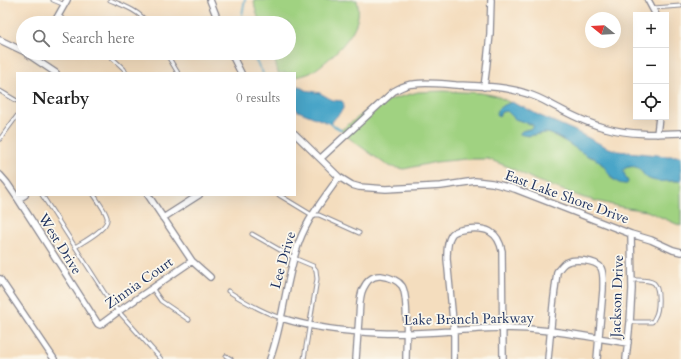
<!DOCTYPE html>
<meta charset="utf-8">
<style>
:root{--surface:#fff;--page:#f2f2f2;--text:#222;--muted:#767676;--line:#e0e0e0}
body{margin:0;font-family:Cardo,serif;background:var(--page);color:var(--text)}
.controls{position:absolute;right:12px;top:12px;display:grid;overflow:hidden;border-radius:0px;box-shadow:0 4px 16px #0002}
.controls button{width:36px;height:36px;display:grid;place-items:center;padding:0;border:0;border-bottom:1px solid var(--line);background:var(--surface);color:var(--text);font:20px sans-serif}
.compass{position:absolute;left:585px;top:12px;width:36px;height:36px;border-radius:50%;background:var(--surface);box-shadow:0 4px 16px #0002;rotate:288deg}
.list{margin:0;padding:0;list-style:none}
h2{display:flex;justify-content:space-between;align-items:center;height:52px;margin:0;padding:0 16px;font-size:17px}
h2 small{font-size:13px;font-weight:400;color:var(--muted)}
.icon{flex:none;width:22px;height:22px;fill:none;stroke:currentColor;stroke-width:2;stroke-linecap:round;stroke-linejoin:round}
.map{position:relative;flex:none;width:681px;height:359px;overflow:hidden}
.search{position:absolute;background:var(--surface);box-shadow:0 4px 16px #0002;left:16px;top:16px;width:280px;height:44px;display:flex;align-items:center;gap:10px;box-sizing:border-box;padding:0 14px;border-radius:22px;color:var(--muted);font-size:15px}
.panel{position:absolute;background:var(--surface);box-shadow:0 4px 16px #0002;left:16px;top:72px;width:280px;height:124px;border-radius:0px}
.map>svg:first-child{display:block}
.green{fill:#a0d281;stroke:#5e8070}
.water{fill:#4aa5c8;stroke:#326a93}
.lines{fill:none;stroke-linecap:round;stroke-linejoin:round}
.stream{stroke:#4aa5c8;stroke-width:2}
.lane-casing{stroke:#88868e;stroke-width:5}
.street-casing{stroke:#88868e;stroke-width:8}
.lane{stroke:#fff;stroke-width:3}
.street{stroke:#fff;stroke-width:5.5}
.labels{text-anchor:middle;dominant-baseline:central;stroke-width:3.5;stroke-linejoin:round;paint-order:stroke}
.street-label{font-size:14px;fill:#1b2f5e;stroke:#fbf7ec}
</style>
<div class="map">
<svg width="681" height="359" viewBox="0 0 681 359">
<rect width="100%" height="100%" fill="#fbf7ec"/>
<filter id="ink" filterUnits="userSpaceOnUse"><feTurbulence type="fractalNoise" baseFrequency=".025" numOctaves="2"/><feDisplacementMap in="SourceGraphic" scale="8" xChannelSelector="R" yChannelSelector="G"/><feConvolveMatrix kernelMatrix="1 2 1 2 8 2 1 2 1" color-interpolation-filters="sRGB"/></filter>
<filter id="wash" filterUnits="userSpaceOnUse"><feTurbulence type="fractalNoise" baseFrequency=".012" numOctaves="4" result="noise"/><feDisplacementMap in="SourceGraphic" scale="16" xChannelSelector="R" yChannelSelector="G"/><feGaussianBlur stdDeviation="0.9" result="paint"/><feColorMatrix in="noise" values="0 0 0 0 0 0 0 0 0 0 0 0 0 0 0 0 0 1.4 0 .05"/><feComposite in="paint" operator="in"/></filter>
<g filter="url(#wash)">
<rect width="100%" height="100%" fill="#f4ddbe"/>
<path class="green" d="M254,0h103c1,5 2,11 1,16 -2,20 -31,47 -48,57 -5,2 -10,3 -15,4v-4h-17l-5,-20h16v-30h-29l-5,-15z
M443,91l38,2 16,3 14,7 -10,4 -2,10 2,-5 6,-1 8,8 18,6 1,3 -12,3 -2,2 8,3 17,-3h4l4,2 21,11 14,10 8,3 10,9 6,11 13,5 3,-2 -5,-11 2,-3c18,-6 13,6 24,10 10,4 21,3 32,3v45l-34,-15 -26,-4 -37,-9 -49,-18 -26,-13 -21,-8h-22l-30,3 -32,7 -12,-2 -7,-3 -36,-26 -8,-8 27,-20 10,-6 11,-4 29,-8z"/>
<path class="water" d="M295,84l10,6 15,3 12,7 10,1 2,3c0,8 -10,13 -13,20l-33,-13 -3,-3z
M512,102l7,4 5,1 14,8 35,15 33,17 12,4 49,5h14v25c-10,-1 -20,2 -29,-1 -13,-3 -8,-18 -27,-12l-2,3 5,11 -1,2c-17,1 -18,-16 -30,-24 -3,-3 -8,-3 -11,-5 -12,-7 -22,-16 -35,-21 -10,-4 -20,5 -31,0v-1l2,-2 11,-3v-3l-18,-6 -8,-8 -6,1 -2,5 -2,-3v-4c4,-4 10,-6 15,-8z"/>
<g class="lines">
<path class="stream" d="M242,23v-8l3,-15
M251,53l12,20
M329,123l12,7"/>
</g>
</g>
<g filter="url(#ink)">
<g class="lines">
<g class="lane-casing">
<path id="lane" d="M53,0l12,5
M110,0c12,5 30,11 37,23
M653,8l28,-2
M59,16l9,7
M107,53l17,16 2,4
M166,53l12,20
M0,91l17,10
M0,139l17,-23
M42,195l69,108 50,56
M279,195l33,20h7l40,18
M252,234l42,24 19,8 3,4 1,9 -13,80
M75,247c8,-5 35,-19 32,-30 -2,-7 -9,-16 -13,-22
M152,288l9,13 28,19
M228,291c17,11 34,21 53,27
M630,322h22c1,-1 2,-3 3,-5 4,-7 5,-28 -1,-34 -6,-4 -16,-3 -22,-3
M226,356l5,3"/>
</g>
<g class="street-casing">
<path id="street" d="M210,0l9,23
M648,0l8,15
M54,23l13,-23
M0,40l23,11
M26,53l30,20
M231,53l10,20
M484,87l2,-15 4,-38 1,-34
M295,134l44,43 13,8 7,2 27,2 55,-3 34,-5 17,2 23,6 116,45 20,6 22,10 8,2
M657,134l2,-17
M321,158l73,-67c6,-3 12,-7 20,-7 13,-2 28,0 42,1 24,1 49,1 72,9 11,3 20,9 30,14 15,8 31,16 48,20 24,7 50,6 75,5
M0,175l7,8 11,16 80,125 2,1 19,-14 73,-50
M148,195l44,66 18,16
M18,199l7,-4
M163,218l36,-23
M0,279l54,80
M281,318c32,10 66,14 99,15 41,2 81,-4 122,-5 16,0 32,1 48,3 26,3 52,8 78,12
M270,359c14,-38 15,-79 29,-117 9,-24 25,-44 40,-65
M356,359c1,-14 2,-28 3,-43 1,-8 0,-19 4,-27 3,-7 9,-14 18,-13 7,1 17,4 21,10 7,11 4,59 4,73
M454,359v-28l-7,-72c0,-8 0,-18 5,-25 4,-4 10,-4 15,-5 19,-2 31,2 35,22l1,108
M548,359l5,-54 4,-33c3,-4 5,-7 8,-9 8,-5 31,-3 36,5 3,6 2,15 2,22l-6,69
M626,359l4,-37 2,-33 -1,-55"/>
</g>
<use href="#lane" class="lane"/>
<use href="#street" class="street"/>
</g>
</g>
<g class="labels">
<g class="street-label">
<text transform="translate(567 197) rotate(20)">East Lake Shore Drive</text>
<text transform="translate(60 244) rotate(58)">West Drive</text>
<text transform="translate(283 260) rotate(-74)">Lee Drive</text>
<text transform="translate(139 283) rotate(-35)">Zinnia Court</text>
<text transform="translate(617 296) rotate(-88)">Jackson Drive</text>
<text transform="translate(469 319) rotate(-1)">Lake Branch Parkway</text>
</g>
</g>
</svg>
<div class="controls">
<button>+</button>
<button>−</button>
<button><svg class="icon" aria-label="locate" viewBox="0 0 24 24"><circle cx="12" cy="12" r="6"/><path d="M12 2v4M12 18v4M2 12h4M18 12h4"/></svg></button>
</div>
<svg class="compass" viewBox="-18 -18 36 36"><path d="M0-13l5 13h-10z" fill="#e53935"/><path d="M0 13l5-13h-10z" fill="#767676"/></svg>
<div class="search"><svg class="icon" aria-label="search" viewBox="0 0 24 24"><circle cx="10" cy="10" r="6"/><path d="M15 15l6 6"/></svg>Search here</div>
<section class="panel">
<h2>Nearby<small>0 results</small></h2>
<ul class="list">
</ul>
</section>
</div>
